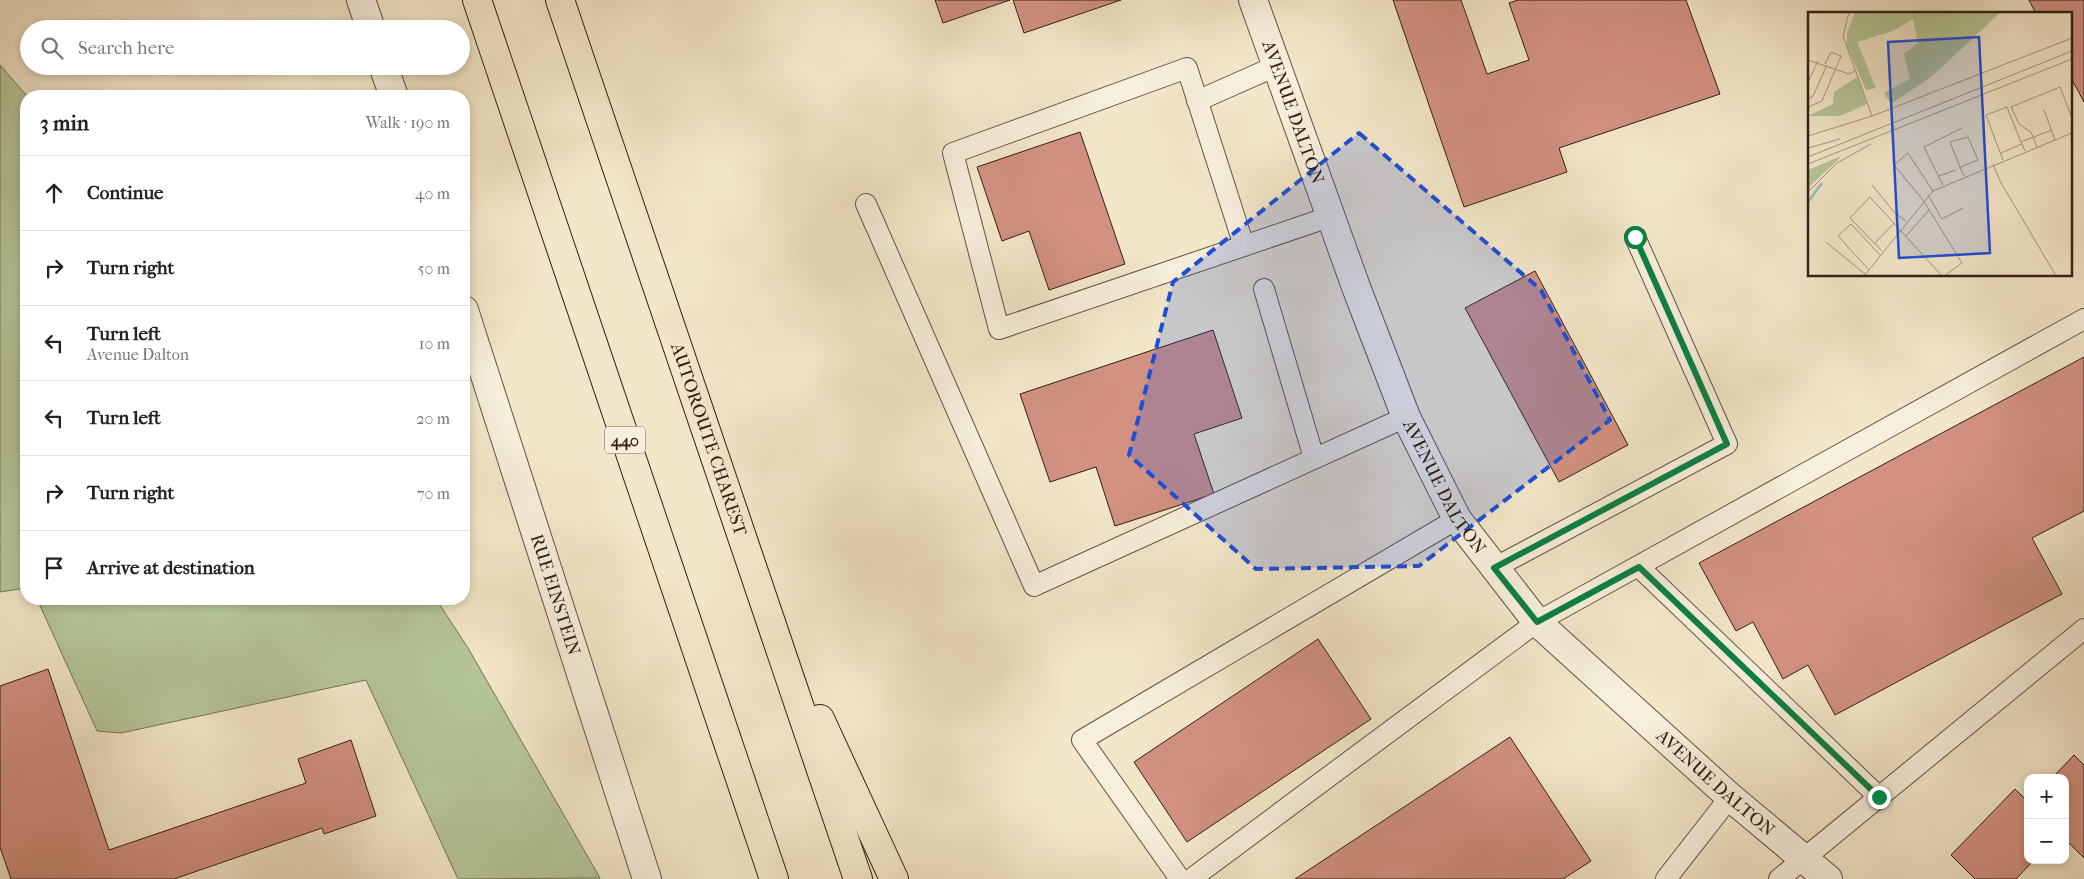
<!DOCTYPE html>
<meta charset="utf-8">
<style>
:root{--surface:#fff;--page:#f2f2f2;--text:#222;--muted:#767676;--line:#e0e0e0}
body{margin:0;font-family:"IM FELL French Canon",serif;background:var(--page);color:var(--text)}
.controls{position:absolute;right:15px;bottom:15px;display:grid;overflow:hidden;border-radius:10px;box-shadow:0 2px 8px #0003}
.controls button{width:45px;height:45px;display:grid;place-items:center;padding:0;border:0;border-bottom:1px solid var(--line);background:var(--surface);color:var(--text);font:25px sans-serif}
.stop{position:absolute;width:15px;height:15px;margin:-11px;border:4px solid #0b8043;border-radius:50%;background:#fff}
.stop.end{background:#0b8043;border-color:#fff;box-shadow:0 1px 5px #0008}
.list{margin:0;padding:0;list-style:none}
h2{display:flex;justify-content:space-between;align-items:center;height:65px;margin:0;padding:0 20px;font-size:21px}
h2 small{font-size:16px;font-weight:400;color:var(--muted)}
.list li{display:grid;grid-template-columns:32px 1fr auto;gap:15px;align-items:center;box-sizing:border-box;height:75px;padding:0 20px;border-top:1px solid var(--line)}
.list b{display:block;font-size:19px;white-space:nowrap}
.list p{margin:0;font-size:16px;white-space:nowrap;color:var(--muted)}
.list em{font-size:16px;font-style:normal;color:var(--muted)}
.icon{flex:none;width:28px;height:28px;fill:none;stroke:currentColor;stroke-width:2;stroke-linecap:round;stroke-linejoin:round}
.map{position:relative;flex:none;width:2084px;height:879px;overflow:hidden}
.search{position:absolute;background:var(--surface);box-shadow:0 2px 8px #0003;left:20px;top:20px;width:450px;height:55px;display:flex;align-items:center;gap:12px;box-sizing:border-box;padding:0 18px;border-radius:28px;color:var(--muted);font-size:19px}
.panel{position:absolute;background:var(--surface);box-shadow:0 2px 8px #0003;left:20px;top:90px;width:450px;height:515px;border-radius:20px}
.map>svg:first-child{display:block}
.green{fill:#b6c79a;stroke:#747457}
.building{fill:#d29181;stroke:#312014}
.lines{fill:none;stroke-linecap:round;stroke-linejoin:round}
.lane-casing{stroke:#625241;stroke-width:22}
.street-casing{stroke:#625241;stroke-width:30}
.highway-casing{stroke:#312014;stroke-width:30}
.lane{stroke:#f7efdc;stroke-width:20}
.street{stroke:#f7efdc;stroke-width:28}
.highway{stroke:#f3e7c9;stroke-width:28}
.route{stroke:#0b8043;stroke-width:6}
.marked{fill:#1d4ed8;fill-opacity:0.2;stroke:#1d4ed8;stroke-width:4;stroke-dasharray:10 6;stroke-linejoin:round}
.labels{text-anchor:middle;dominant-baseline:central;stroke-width:4;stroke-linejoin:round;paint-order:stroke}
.shield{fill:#f7efdc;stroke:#6c5e50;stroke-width:1}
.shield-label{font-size:16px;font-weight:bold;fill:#312014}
.street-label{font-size:18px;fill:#312014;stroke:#f7efdc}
.inset-river{fill:none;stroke:#9cbfbb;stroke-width:2.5}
.inset-road{fill:none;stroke:#a59781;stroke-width:1}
.view{fill:#1d4ed8;fill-opacity:0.15;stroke:#1d4ed8;stroke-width:2.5}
.inset-edge{fill:none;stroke:#312014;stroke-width:2.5}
</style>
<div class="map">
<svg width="2084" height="879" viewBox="0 0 2084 879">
<rect width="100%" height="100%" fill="#f3e7c9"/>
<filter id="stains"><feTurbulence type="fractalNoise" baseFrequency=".004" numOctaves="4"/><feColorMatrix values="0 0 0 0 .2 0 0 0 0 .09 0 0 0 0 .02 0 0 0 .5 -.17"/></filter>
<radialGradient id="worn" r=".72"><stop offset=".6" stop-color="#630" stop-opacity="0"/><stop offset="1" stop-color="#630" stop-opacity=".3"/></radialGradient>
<path class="green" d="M0,65l27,31 -1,492 -26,4z
M37,599h399l32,49 132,230 -142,1 -92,-199 -245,53 -24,-2z"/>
<path class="building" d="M935,0h75l-67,23z
M1013,0h108l-97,33z
M1393,0h68l26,74 42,-14 -20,-57 9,-3h168l34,94 -161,54 8,24 -103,35z
M2029,0h55v102l-14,-26v-62h-34z
M1080,132l45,132 -76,26 -20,-59 -27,10 -25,-74z
M1535,271l93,174 -69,37 -94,-174z
M1213,330l29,88 -48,16 20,60 -99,32 -19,-59 -46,15 -30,-88z
M2084,357v154l-52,27 30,56 -227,121 -27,-50 -25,14 -30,-57 -17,9 -37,-68z
M1318,639l53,80 -184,123 -53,-80z
M48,669l61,181 197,-67 -8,-24 53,-19 25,76 -52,18 -2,-6 -148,51h-163l-11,-32v-161z
M1510,737l81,124 -28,18h-268z
M2074,755l10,10v93l-19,-19v-61h-13z
M2015,789l13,13v58h6l-18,19h-41l-24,-24z"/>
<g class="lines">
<g class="lane-casing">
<path id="lane" d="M1197,101l79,-35
M866,204l168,382 372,-169
M1244,246l-57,-178 -234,85 46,176 333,-113
M1264,289l50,169
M1639,567l240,230
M1494,568l233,-124 -92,-207
M1180,879l-98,-139 375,-221
M1191,879l346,-257 547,-303
M1666,879l64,-82
M1779,879l305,-250"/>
</g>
<g class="street-casing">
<g id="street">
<path d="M361,0l10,29"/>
<path id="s1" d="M1253,0l103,287 50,130 51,102 80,103 193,175 98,82"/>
<path d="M383,66l11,30"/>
<path id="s2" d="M464,310l183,569"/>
</g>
</g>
<g class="highway-casing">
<g id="highway">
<path d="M477,0l297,879"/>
<path id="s3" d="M560,0l298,879"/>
<path d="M820,719l74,160"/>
</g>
</g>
<use href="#lane" class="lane"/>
<use href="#street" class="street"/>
<use href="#highway" class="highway"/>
</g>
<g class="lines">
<path class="route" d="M1635,237l92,207 -233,124 43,54 102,-55 240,230"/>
</g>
<path class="marked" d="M1359,133l182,157 69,130 -191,146 -163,3 -127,-114 44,-173z"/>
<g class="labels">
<rect class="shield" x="605" y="426.5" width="40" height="27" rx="4"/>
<g class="shield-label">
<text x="625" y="440">440</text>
</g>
<g class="street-label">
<text stroke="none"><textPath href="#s1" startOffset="119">AVENUE DALTON</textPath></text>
<text stroke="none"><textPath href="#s3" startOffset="464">AUTOROUTE CHAREST</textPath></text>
<text stroke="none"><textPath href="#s1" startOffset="524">AVENUE DALTON</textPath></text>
<text stroke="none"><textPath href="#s2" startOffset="299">RUE EINSTEIN</textPath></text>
<text stroke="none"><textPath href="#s1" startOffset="929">AVENUE DALTON</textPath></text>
</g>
</g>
<g transform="translate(1808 12)">
<rect width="264" height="264" fill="#f3e7c9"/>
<path d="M47,0h146l-70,65 -40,27 -7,-11 26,-14 -6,-25 14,-11 -5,-24 -20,12 -36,11 19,46 -10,2 -19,-44v-13zM49,65l10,27 -27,12h-32l25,-12 1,-12zM31,145l1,1 -32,30v-18z" fill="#b6c79a"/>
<path class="inset-river" d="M0,190l14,-19"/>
<path class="inset-road" d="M41,0l-6,24 29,80M0,48l41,14 7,-4M0,70l10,-21M0,87l5,-3 14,-31M0,95l14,-6 19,-45 -10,-4 -6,12M236,98l11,30M0,124l64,-20 200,-78M229,135l-6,-15 -12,-8 -8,-17 49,-20 12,31M0,136l32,-9M217,139l-4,-9 31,-12M193,141l21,-9M0,145l264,-106M195,148l-17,-45 21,-8 14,35M0,152l264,-105M185,152l7,17 56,95M152,155l18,-7 -10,-23 -18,5 10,25 4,9M131,164l17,-6M64,173l23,28 11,8M135,173l-19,-38 38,-19M125,179l-25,-38 -14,12 29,35 39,63 -18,13M0,180l29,-29 34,-19M120,183l14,24 21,-11M98,224l23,-26M18,230l39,32M67,231l19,-20M74,239l-32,-33 20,-21 72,79M61,258l-31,-34 13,-12 29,31M56,264l69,-85 139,-58"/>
<path class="view" d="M171,25l11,216 -91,5 -11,-216z"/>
<rect width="264" height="264" class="inset-edge"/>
</g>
<rect width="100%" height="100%" filter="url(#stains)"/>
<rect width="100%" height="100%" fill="url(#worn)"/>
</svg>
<div class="controls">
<button>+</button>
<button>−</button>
</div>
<div class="stop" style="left:1635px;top:237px"></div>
<div class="stop end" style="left:1879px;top:797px"></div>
<div class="search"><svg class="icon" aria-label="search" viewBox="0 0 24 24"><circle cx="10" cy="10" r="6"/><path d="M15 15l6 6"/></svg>Search here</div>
<section class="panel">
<h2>3 min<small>Walk · 190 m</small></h2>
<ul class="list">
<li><svg class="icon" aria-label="ahead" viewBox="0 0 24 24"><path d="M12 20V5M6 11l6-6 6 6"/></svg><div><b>Continue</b></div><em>40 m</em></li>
<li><svg class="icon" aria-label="right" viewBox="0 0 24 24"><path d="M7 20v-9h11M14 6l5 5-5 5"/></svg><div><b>Turn right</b></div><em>50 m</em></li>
<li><svg class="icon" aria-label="left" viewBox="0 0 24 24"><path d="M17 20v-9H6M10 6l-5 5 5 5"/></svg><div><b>Turn left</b><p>Avenue Dalton</p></div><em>10 m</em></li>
<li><svg class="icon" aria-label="left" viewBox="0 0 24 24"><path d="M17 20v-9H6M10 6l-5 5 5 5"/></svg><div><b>Turn left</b></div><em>20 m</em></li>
<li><svg class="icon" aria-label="right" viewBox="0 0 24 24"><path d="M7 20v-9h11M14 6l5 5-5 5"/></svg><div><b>Turn right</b></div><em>70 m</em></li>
<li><svg class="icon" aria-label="arrive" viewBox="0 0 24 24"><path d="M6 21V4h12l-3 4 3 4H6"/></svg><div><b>Arrive at destination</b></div></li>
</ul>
</section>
</div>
